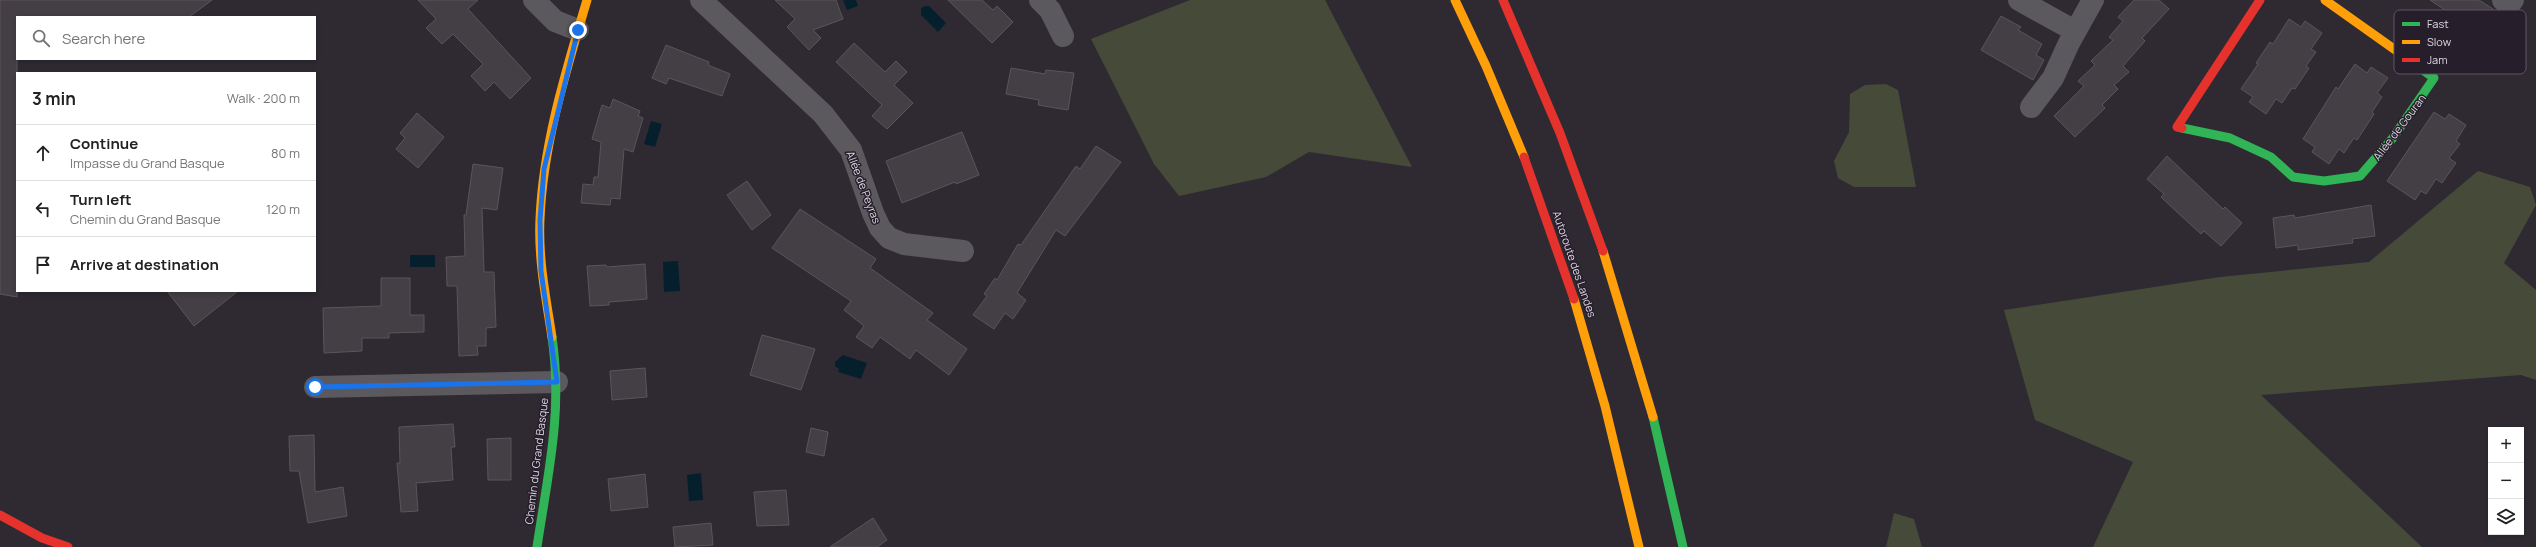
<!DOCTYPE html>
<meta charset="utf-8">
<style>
:root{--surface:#fff;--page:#f2f2f2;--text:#222;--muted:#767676;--line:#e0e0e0}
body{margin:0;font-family:Manrope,sans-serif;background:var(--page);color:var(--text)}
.controls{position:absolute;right:12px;bottom:12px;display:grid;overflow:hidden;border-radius:0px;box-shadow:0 2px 6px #0003}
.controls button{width:36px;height:36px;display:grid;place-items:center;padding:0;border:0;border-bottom:1px solid var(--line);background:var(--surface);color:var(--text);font:20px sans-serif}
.stop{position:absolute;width:12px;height:12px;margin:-9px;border:3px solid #1a73e8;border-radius:50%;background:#fff}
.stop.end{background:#1a73e8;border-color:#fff;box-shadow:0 1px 4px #0008}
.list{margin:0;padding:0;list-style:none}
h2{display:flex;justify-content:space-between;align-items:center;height:52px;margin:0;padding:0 16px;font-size:17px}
h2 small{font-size:13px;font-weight:400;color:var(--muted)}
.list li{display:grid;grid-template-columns:26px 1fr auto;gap:12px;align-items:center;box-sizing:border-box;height:56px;padding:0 16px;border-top:1px solid var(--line)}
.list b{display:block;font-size:15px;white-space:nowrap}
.list p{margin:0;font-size:13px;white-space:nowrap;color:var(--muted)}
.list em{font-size:13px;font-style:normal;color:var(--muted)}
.icon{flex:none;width:22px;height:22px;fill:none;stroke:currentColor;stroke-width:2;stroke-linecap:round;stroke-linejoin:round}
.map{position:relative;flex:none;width:2536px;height:547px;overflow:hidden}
.search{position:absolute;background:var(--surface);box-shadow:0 2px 6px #0003;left:16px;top:16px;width:300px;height:44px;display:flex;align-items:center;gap:10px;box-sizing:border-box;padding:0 14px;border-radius:0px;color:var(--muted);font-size:15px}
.panel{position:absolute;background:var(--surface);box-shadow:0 2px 6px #0003;left:16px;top:72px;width:300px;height:220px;border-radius:0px}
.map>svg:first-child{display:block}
.green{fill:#454b38}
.water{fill:#061f2c}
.building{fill:#443f44;stroke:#5a555a}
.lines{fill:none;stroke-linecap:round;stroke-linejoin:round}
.street{stroke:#5b585e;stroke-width:22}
.fast{stroke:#30b455;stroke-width:9}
.slow{stroke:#ff9f0a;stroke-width:9}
.jam{stroke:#e5322d;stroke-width:9}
.route{stroke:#1a73e8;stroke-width:5}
.labels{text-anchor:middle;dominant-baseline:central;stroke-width:3;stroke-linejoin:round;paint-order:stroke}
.street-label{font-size:11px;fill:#ddd8e1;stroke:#261e2b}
.key{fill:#261e2b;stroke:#5d5662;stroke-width:1}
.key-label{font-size:11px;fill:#ddd8e1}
</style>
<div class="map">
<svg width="2536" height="547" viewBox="0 0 2536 547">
<rect width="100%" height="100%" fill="#2f2a32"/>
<path class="green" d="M1190,0h135l87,167 -103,-15 -43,25 -87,19 -25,-32 -63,-125z
M1886,84l12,6 18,97h-62l-16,-9 -4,-17 15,-29 1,-38 15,-9z
M2478,171l52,16 6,18 -32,58 32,27v90l-15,-5 -260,20 161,152h-329l40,-85 -98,-42 -31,-110 216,-33 149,-15z
M1894,513l20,6 8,28h-36z"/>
<path class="water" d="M843,0h13l2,6 -11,4z
M925,6h4l17,17 -8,9 -17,-17v-7z
M651,121l11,3 -7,23 -11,-3z
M410,255h25v12h-25z
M678,261l2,30 -16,1 -1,-30z
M843,355l24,8 -6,16 -23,-7 1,-3 -4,-3v-4z
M701,473l2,27 -14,1 -2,-26z"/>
<path class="building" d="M0,0h212l-23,17h-172v280l-17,-3z
M418,0h60l-10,9 63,69 -21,21 -16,-17 -9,9 -14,-15 12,-12 -30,-30 -11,10 -16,-16 10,-9z
M775,0h61l7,19 -30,11 8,8 -12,12 -22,-23 8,-8z
M948,0h34l11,10 4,-4 16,16 -21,21z
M2134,0h25l10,9 -27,29 3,3 -22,25 6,6 -15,13 4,4 -16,16 3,3 -30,29 -21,-21 30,-30 -6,-5 17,-16 -4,-4 22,-21 -4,-3 14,-16 -5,-4z
M2430,0h49l14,9 -10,16 8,5 -14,21 -32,-21 9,-14z
M2001,16l20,11 -3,3 24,14 -6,11 8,5 -11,20 -52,-30z
M2289,19l12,8 4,-6 17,12 -11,16 5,3 -10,14 3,2 -14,21 -3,-1 -10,15 -6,-4 -10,15 -17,-12 4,-5 -12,-8 17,-25 -2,-1 14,-21 3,2z
M854,43l31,29 11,-11 11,11 -13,13 19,18 -26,26 -15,-13 10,-11 -46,-43z
M666,45l43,17 -1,3 22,9 -8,22 -53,-18 -3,6 -14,-6z
M2355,64l12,9 4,-6 17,11 -11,15 5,4 -10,15 2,2 -17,26 -3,-2 -10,15 -5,-4 -10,15 -17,-12 3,-5 -12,-8 33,-52 2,2z
M1011,68l34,6 1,-4 28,3 -6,37 -30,-5 1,-5 -33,-6z
M613,99l27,12 -2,5 5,2 -10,34 -9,-3 -4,50 -9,-1 -1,7 -29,-2 2,-19 10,1 1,-8h4l3,-35 -9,-3 10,-34 8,3z
M2434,112l11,7 4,-5 17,11 -10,16 4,3 -11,14 7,5 -14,20 -6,-4 -10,15 -5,-3 -6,9 -28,-19z
M417,113l27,24 -26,31 -22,-19 9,-11 -5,-5z
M962,132l17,43 -23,9 -1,-2 -53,21 -16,-42z
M1096,146l25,16 -56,74 -9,-6 -39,63 9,7 -13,19 -8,-6 -11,16 -21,-14 14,-19 -3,-2 11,-16 2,2 21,-36 3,1 55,-79 4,3z
M2167,156l56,53 2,-2 17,16 -21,23 -17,-15 -3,3 -24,-22 -16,-15 3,-3 -17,-15z
M473,164l30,4 -6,42 -15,-2 2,64h10l2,55 -10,1v18h-9l1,9 -19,1 -2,-70h-10l-1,-29 19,-1 -1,-41h2z
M747,181l24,34 -19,15 -25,-35z
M2371,205l4,31 -23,3 1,4 -55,7v-5l-22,3 -3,-30 21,-3 1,3z
M800,209l76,50 -6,9 63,45 -6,7 40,29 -18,26 -33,-25 -6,9 -30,-22 -8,11 -16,-11 8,-11 -20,-16 7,-9 -79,-53z
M645,264l2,35 -38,3v3l-19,1 -3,-40 19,-1 1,2z
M381,278h29v37h14v17l-35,1v5h-27v13l-38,2 -1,-45 58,-2z
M167,291h71l-44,35z
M762,335l53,14 -14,41 -51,-15z
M645,368l2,29 -35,3 -2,-29z
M453,424l2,23h-4l2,33 -37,3 2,28 -17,1 -4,-49h3l-1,-36z
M811,428l17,4 -4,24 -18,-4z
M314,435l1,57 28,-5 4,29 -39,7 -9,-52h-9l-1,-35z
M511,438v42h-23l-1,-41z
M645,474l3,33 -37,4 -3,-32z
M786,490l3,35 -32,1 -3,-34z
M873,518l14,22 -10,7h-47z
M711,523l2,22 -38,2 -2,-20z"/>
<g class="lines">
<path class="street" d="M534,0l21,21 23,9
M701,0l122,114 28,36 22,63 7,15 9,10 15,6 59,7
M1040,0l10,10 13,26
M2019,0l56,31
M2503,0l6,5 4,-5
M2031,107l22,-29 16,-35 24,-43
M315,387l242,-5"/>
<path class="fast" d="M2182,128l48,10 41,19 22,20 31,4 36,-5 32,-37 42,-61 -33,-24
M1653,417l30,130
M537,547c11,-74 26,-135 15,-210"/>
<path class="slow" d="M1455,0l31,66 38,91
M2325,0l76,54
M1603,251l50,166
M1574,299l31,107 34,141
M552,337c-6,-39 -14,-78 -12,-118 3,-75 26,-148 47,-219"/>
<path class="jam" d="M1503,0l57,133 43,118
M2182,128l-5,-1 83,-127
M1524,157l50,142
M0,515l42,23 26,9"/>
</g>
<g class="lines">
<path class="route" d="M315,387l242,-5 -16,-111 -1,-51 4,-51 34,-139"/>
</g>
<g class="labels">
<g class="street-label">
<text transform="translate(2399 127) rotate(-53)">Allée de Gouran</text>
<text transform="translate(864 187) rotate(69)">Allée de Peyras</text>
<text transform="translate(1575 264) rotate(71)">Autoroute des Landes</text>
<text transform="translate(536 461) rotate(-83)">Chemin du Grand Basque</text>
</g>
</g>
<rect x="2394" y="10" width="132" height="64" rx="6" class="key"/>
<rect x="2402" y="22" width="18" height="4" fill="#30b455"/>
<rect x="2402" y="40" width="18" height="4" fill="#ff9f0a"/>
<rect x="2402" y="58" width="18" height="4" fill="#e5322d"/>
<g class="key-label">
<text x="2427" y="28">Fast</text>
<text x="2427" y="46">Slow</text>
<text x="2427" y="64">Jam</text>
</g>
</svg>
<div class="controls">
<button>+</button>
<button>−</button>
<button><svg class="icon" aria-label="layers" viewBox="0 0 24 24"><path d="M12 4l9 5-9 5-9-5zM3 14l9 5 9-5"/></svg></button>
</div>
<div class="stop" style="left:315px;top:387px"></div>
<div class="stop end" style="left:578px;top:30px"></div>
<div class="search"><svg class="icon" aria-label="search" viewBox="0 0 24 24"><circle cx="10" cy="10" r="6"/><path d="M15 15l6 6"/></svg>Search here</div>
<section class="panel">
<h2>3 min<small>Walk · 200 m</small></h2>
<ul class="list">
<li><svg class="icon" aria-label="ahead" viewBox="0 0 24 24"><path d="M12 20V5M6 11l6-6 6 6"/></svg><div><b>Continue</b><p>Impasse du Grand Basque</p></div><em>80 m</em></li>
<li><svg class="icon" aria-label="left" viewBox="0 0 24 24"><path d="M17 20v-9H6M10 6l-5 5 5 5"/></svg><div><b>Turn left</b><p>Chemin du Grand Basque</p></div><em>120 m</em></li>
<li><svg class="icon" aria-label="arrive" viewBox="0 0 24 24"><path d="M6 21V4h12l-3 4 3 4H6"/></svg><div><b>Arrive at destination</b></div></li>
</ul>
</section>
</div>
